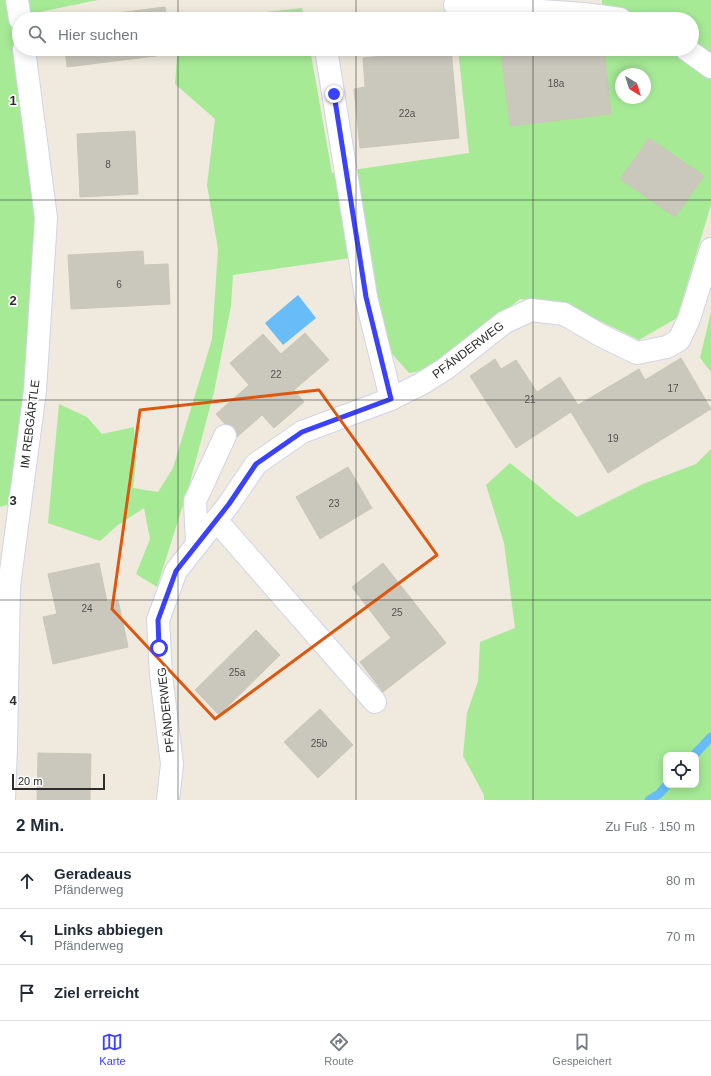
<!DOCTYPE html>
<html lang="de">
<meta charset="utf-8">
<style>
:root{--surface:#fff;--page:#f2f2f3;--text:#1f2937;--muted:#747a83;--line:#e0e1e3;--accent:#3a41ff}
body{margin:0;font-family:Arial,sans-serif;background:var(--page);color:var(--text)}
.controls{position:absolute;right:12px;bottom:12px;display:grid;overflow:hidden;border-radius:8px;box-shadow:0 2px 10px #0003}
.controls button{width:36px;height:36px;display:grid;place-items:center;padding:0;border:0;border-bottom:1px solid var(--line);background:var(--surface);color:var(--text);font:20px sans-serif}
.compass{position:absolute;left:615px;top:68px;width:36px;height:36px;border-radius:50%;background:var(--surface);box-shadow:0 2px 10px #0003;rotate:142deg}
.scale{position:absolute;left:12px;bottom:10px;width:93px;box-sizing:border-box;padding-left:4px;border:2px solid #2c2c2c;border-top:0;font-size:11px;line-height:14px;white-space:nowrap;color:#2c2c2c;-webkit-text-stroke:3px #fff;paint-order:stroke}
.stop{position:absolute;width:12px;height:12px;margin:-9px;border:3px solid #3a41ff;border-radius:50%;background:#fff}
.stop.end{background:#3a41ff;border-color:#fff;box-shadow:0 1px 4px #0008}
.list{margin:0;padding:0;list-style:none}
h2{display:flex;justify-content:space-between;align-items:center;height:52px;margin:0;padding:0 16px;font-size:17px}
h2 small{font-size:13px;font-weight:400;color:var(--muted)}
.list li{display:grid;grid-template-columns:26px 1fr auto;gap:12px;align-items:center;box-sizing:border-box;height:56px;padding:0 16px;border-top:1px solid var(--line)}
.list b{display:block;font-size:15px;white-space:nowrap}
.list p{margin:0;font-size:13px;white-space:nowrap;color:var(--muted)}
.list em{font-size:13px;font-style:normal;color:var(--muted)}
.icon{flex:none;width:22px;height:22px;fill:none;stroke:currentColor;stroke-width:2;stroke-linecap:round;stroke-linejoin:round}
.map{position:relative;flex:none;width:711px;height:800px;overflow:hidden}
.search{position:absolute;background:var(--surface);box-shadow:0 2px 10px #0003;left:12px;right:12px;top:12px;height:44px;display:flex;align-items:center;gap:10px;box-sizing:border-box;padding:0 14px;border-radius:22px;color:var(--muted);font-size:15px}
.sheet{height:220px;background:var(--surface)}
nav{display:flex;justify-content:space-around;align-items:center;box-sizing:border-box;height:56px;border-top:1px solid var(--line);background:var(--surface);font-size:11px;color:var(--muted)}
nav a{display:grid;justify-items:center;gap:2px}
nav .on{color:var(--accent)}
.map>svg:first-child{display:block}
.green{fill:#a6ea96;fill-rule:evenodd}
.water{fill:#68bdf9}
.lines{fill:none;stroke-linecap:round;stroke-linejoin:round}
.stream{stroke:#68bdf9;stroke-width:9}
.building{fill:#cac7bd;stroke:#cbc7b7}
.minor-casing{stroke:#d2d3e6;stroke-width:24}
.minor{stroke:#fff;stroke-width:22}
.route{stroke:#3a41ff;stroke-width:5}
.marked{fill:none;stroke:#df570e;stroke-width:3;stroke-linejoin:round}
.grid{fill:none;stroke:#2c2c2c;stroke-width:1;stroke-opacity:0.55}
.labels{text-anchor:middle;dominant-baseline:central;stroke-width:3.5;stroke-linejoin:round;paint-order:stroke}
.number-label{font-size:10px;fill:#545350}
.street-label{font-size:12px;fill:#2c2c2c;stroke:#fff}
.grid-label{font-size:13px;text-anchor:middle;font-weight:bold;fill:#2c2c2c;stroke:#fff;stroke-width:3.5;stroke-linejoin:round;paint-order:stroke}
</style>
<div class="map">
<svg width="711" height="800" viewBox="0 0 711 800">
<rect width="100%" height="100%" fill="#efeadd"/>
<path class="green" d="M0,0h98l-88,18 28,208 -23,277 -15,4z
M602,0h109v205l-34,113 -38,22 -74,-36 -45,-5 -89,70 -22,4 -23,-26 -15,-92 -138,20 -2,31 -17,86 -25,94 -32,101 -21,-13 14,-35 -6,-31 -26,17 -18,16 -52,-18 11,-119 28,13 15,17 32,-7 2,35 -3,26 25,4 15,-24 39,-129 6,-90 -11,-64 8,-66 -40,-35 2,-27 3,-8h130l22,124 137,-20 -11,-104h234v-30h-236l-1,-6 147,-6zM621,74h24v24h-24z
M302,8l2,11h-101z
M711,312v60l-11,-14z
M711,449v351h-227v-5l-21,-39 4,-43 11,-32 2,-39 35,-14 -11,-85 -18,-58 24,-22 30,24 15,13 22,17 66,-33 53,-20zM666,755h30v30h-30z"/>
<path class="water" d="M298,295l18,23 -33,27 -18,-22z"/>
<g class="lines">
<path class="stream" d="M694,755l17,-18
M649,800l10,-6 8,-9"/>
</g>
<path class="building" d="M165,7l2,12h-96z
M65,49h105l1,5 -104,13z
M451,49l8,89 -99,10 -6,-59 11,-2 -2,-29z
M534,49h70l7,65 -101,12 -9,-73z
M135,131l3,63 -58,3 -3,-63z
M649,138l55,38 -29,41 -55,-38z
M143,251l1,14 24,-1 2,40 -99,5 -3,-54z
M305,333l24,27 -35,30 10,12 -30,26 -12,-13 -25,22v-3l-2,-6 -4,-3 -6,-1 -9,-10 33,-29 -19,-22 33,-29 18,20z
M681,358l30,51 -103,64 -37,-61 -55,36 -46,-72 25,-17 6,10 15,-9 21,32 23,-15 18,28 61,-36 6,11z
M348,467l24,41 -52,31 -24,-42z
M99,563l8,39 11,-2 10,47 -75,17 -10,-47 14,-3 -9,-40z
M383,563l63,80 -63,49 -23,-30 31,-24 -39,-51z
M256,630l24,25 -61,60 -24,-25z
M320,709l33,36 -35,33 -34,-36z
M38,753l53,1 -1,46h-53z"/>
<g class="lines">
<g class="minor-casing">
<path id="minor" d="M17,0l3,19
M455,5l129,9 36,5
M326,49l40,248 25,102
M686,49l25,18
M216,520l159,182
M197,543l-2,-42 30,-65
M4,800l2,-53 3,-161 26,-195 11,-173 -22,-169
M168,800l4,-36 -11,-89 -3,-55 18,-49 53,-67 27,-40 46,-32 89,-33 30,-15 24,-15 60,-47 26,-12 33,4 36,21 37,18 30,-6 12,-7 10,-21 22,-70"/>
</g>
<use href="#minor" class="minor"/>
</g>
<g class="lines">
<path class="route" d="M159,648l-1,-28 18,-49 53,-67 27,-40 46,-32 89,-33 -25,-102 -32,-203"/>
</g>
<path class="marked" d="M319,390l118,165 -222,164 -103,-110 28,-199z"/>
<path class="grid" d="M178,0v19M356,0v19M533,0v19M178,49v751M356,49v751M533,49v751M0,200h711M0,400h711M0,600h711"/>
<g class="labels">
<g class="number-label">
<text x="556" y="83">18a</text>
<text x="407" y="113">22a</text>
<text x="108" y="164">8</text>
<text x="119" y="284">6</text>
<text x="276" y="374">22</text>
<text x="673" y="388">17</text>
<text x="530" y="399">21</text>
<text x="613" y="438">19</text>
<text x="334" y="503">23</text>
<text x="87" y="608">24</text>
<text x="397" y="612">25</text>
<text x="237" y="672">25a</text>
<text x="319" y="743">25b</text>
</g>
<g class="street-label">
<text transform="translate(468 350) rotate(-37)">PFÄNDERWEG</text>
<text transform="translate(30 424) rotate(-83)">IM REBGÄRTLE</text>
<text transform="translate(166 710) rotate(-96)">PFÄNDERWEG</text>
</g>
</g>
<g class="grid-label">
<text x="13" y="105">1</text>
<text x="13" y="305">2</text>
<text x="13" y="505">3</text>
<text x="13" y="705">4</text>
</g>
</svg>
<div class="controls">
<button><svg class="icon" aria-label="locate" viewBox="0 0 24 24"><circle cx="12" cy="12" r="6"/><path d="M12 2v4M12 18v4M2 12h4M18 12h4"/></svg></button>
</div>
<svg class="compass" viewBox="-18 -18 36 36"><path d="M0-13l5 13h-10z" fill="#e53935"/><path d="M0 13l5-13h-10z" fill="#747a83"/></svg>
<div class="scale">20 m</div>
<div class="stop" style="left:159px;top:648px"></div>
<div class="stop end" style="left:334px;top:94px"></div>
<div class="search"><svg class="icon" aria-label="search" viewBox="0 0 24 24"><circle cx="10" cy="10" r="6"/><path d="M15 15l6 6"/></svg>Hier suchen</div>
</div>
<section class="sheet">
<h2>2 Min.<small>Zu Fuß · 150 m</small></h2>
<ul class="list">
<li><svg class="icon" aria-label="ahead" viewBox="0 0 24 24"><path d="M12 20V5M6 11l6-6 6 6"/></svg><div><b>Geradeaus</b><p>Pfänderweg</p></div><em>80 m</em></li>
<li><svg class="icon" aria-label="left" viewBox="0 0 24 24"><path d="M17 20v-9H6M10 6l-5 5 5 5"/></svg><div><b>Links abbiegen</b><p>Pfänderweg</p></div><em>70 m</em></li>
<li><svg class="icon" aria-label="arrive" viewBox="0 0 24 24"><path d="M6 21V4h12l-3 4 3 4H6"/></svg><div><b>Ziel erreicht</b></div></li>
</ul>
</section>
<nav>
<a class="on"><svg class="icon" aria-label="map" viewBox="0 0 24 24"><path d="M3 6l6-2 6 2 6-2v14l-6 2-6-2-6 2zM9 4v14M15 6v14"/></svg>Karte</a>
<a><svg class="icon" aria-label="directions" viewBox="0 0 24 24"><path d="M12 3l9 9-9 9-9-9zM9 14v-3h6M13 9l2 2-2 2"/></svg>Route</a>
<a><svg class="icon" aria-label="saved" viewBox="0 0 24 24"><path d="M7 4h10v16l-5-4-5 4z"/></svg>Gespeichert</a>
</nav>
